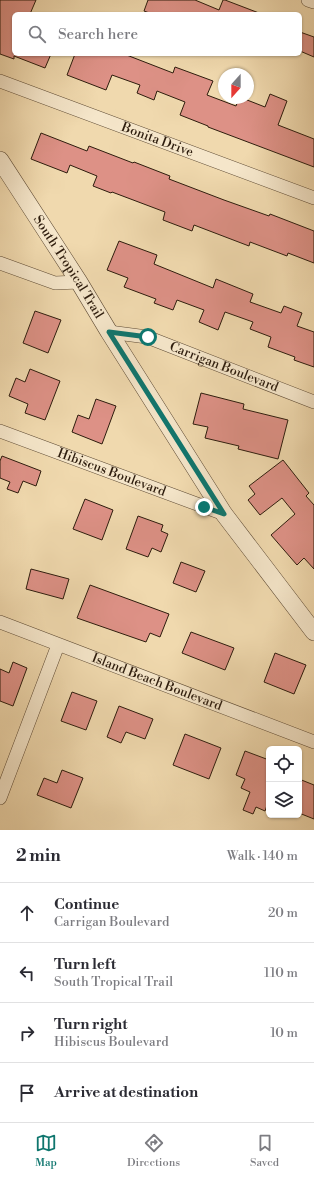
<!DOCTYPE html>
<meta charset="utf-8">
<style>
:root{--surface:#fff;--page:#f2f2f3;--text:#2b2b33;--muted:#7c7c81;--line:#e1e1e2;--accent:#0f766e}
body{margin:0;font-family:"Libre Bodoni",serif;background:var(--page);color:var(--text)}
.controls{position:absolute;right:12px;bottom:12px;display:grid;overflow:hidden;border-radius:6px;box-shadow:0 1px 3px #0004}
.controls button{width:36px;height:36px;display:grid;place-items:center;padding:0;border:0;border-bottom:1px solid var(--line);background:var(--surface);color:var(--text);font:20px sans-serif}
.compass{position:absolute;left:218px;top:68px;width:36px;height:36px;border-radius:50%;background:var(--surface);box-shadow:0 1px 3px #0004;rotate:201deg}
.stop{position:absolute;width:12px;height:12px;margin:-9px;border:3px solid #0f766e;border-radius:50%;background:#fff}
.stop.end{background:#0f766e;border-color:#fff;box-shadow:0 1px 4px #0008}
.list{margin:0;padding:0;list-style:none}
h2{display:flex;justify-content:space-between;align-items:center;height:52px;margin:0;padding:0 16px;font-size:17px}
h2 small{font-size:13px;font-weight:400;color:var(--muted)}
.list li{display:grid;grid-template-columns:26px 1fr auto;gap:12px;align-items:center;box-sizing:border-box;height:60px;padding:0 16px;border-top:1px solid var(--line)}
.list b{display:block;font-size:15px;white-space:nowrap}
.list p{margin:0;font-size:13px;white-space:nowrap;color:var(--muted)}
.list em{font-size:13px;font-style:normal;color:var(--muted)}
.icon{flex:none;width:22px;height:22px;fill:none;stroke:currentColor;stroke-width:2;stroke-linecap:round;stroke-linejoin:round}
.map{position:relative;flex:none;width:314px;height:830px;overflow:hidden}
.search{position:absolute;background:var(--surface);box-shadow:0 1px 3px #0004;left:12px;right:12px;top:12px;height:44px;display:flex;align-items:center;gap:10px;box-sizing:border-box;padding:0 14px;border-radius:6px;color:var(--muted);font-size:15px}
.sheet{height:292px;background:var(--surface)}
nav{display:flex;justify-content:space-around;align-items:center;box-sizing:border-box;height:56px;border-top:1px solid var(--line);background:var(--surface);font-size:11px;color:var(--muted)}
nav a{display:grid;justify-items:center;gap:2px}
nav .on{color:var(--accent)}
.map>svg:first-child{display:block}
.building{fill:#dd9186;stroke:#2d1c0d}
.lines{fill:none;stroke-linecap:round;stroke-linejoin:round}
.minor-casing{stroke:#5e4b35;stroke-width:14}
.tertiary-casing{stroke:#5e4b35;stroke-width:18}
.minor{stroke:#f5e6ca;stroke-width:13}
.tertiary{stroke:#f5e6ca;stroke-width:17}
.route{stroke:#0f766e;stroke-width:5}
.labels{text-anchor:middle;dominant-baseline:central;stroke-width:3;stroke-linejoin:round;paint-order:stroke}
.street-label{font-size:13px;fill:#2d1c0d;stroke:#f5e6ca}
</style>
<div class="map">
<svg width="314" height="830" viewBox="0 0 314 830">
<rect width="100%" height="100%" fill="#f0d9ae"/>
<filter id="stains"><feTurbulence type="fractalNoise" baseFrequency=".005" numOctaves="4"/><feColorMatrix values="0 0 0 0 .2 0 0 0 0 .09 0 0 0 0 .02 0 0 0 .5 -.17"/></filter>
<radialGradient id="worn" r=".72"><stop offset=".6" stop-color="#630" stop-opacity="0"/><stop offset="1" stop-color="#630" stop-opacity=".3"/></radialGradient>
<path class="building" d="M0,0h36l-6,14h-16v40h37l-6,14 -31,-12v3l-14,-5z
M148,0h47l24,10 4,-10h2l34,13 -107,1 -8,-3z
M300,32l14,5v20l-14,-6z
M75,54h49l49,19 2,-6 38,14 -6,14 29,11 3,-8h3l23,9 5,-13 17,7 -9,24 36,14v28l-106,-40v-1l-28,-11 5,-13 -28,-11 -3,9 -17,-7 3,-8 -28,-10 -6,15 -39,-15z
M41,133l46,18 2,-5 44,17 1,-1 36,14 -1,3 55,21 45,16 1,-2 44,17v32l-26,-10 -1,3 -37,-14 -1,4 -55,-21 -2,6 -29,-11 2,-8 -53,-20 -1,1 -18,-7 4,-10 -27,-11 -3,8 -36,-14z
M119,241l38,14 -3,9 59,24 3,-9 37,15 -3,8 31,11 3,-7 18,7 -5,13 17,6v35l-20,-7 1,-3 -27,-10 3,-10 -21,-8 3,-7 -28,-10 -7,18 -19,-8 5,-12 -27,-10 -4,10 -19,-7 2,-4 -32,-12 4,-9 -21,-8z
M35,311l26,9 -13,33 -25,-10z
M30,369l30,12 -15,39 -20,-7 3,-9 -19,-8 7,-18 9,4z
M201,393l43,11 -1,5 45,11 -10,39 -40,-10 1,-3 -34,-8 3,-11 -15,-3z
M96,399l20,7 -14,38 -30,-12 6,-17 11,4z
M2,456l39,15 -5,15 -13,-5 -5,12 -11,-4 3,-7 -10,-4v-17z
M283,460l26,33 -3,3 8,9v64l-10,-11 -7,7 -26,-30 24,-21 -13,-16 -22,17 -12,-15 7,-6 -6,-8z
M85,499l28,11 -11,30 -29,-11z
M138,516l25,9 -2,6 7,3 -7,18 -9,-4 -4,9 -22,-8z
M181,562l24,9 -9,21 -23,-9z
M31,569l38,10 -6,20 -37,-10z
M90,585l79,29 -9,23 -10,-4 -4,9 -69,-24z
M191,632l43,16 -9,22 -43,-17z
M275,653l31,12 -12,29 -30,-12z
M13,662l14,6 -14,38 -13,-5v-32l9,4z
M72,692l25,9 -11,29 -25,-9z
M119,706l34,13 -8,20 -19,-7 -5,11 -14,-6z
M185,734l36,14 -12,31 -36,-14z
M245,751l24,9v40l-4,11 -9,-4 -3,7 -10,-4 7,-18 -9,-4 4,-9 -9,-4z
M62,770l21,8 -12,30 -34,-13 7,-17 13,5z
M299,779l15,6v34l-15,-6z"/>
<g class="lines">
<g class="minor-casing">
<g id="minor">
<path d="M308,0l6,2"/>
<path id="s1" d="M0,81l314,117"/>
<path d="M0,263l55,20 24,-1"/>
<path id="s2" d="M109,332l38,5 167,65"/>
<path id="s3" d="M0,431l224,83"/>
<path id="s4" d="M0,622l314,120"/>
<path d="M0,798l58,-153"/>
</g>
</g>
<g class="tertiary-casing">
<g id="tertiary">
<path id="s5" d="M0,160l79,122 30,50 115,182 90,118"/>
</g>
</g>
<use href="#minor" class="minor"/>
<use href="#tertiary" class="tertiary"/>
</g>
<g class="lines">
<path class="route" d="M148,337l-39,-5 115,182 -20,-7"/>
</g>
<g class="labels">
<g class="street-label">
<text stroke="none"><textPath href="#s1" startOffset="168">Bonita Drive</textPath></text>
<text stroke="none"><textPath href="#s5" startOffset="127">South Tropical Trail</textPath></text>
<text stroke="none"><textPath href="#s2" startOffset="121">Carrigan Boulevard</textPath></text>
<text stroke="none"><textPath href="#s3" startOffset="119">Hibiscus Boulevard</textPath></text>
<text stroke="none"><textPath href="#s4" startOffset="168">Island Beach Boulevard</textPath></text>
</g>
</g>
<rect width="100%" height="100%" filter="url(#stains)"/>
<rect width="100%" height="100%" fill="url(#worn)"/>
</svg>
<div class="controls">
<button><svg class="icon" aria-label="locate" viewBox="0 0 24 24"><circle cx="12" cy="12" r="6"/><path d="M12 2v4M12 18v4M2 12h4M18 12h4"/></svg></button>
<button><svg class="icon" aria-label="layers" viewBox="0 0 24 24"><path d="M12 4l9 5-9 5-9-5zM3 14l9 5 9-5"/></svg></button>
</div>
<svg class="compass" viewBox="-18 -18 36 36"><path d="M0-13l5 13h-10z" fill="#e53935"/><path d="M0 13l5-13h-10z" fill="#7c7c81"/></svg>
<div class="stop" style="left:148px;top:337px"></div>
<div class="stop end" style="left:204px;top:507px"></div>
<div class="search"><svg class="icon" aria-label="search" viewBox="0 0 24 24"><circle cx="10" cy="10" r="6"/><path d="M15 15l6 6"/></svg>Search here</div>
</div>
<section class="sheet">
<h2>2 min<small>Walk · 140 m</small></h2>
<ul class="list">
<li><svg class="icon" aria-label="ahead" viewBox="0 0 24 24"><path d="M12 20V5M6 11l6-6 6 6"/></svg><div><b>Continue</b><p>Carrigan Boulevard</p></div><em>20 m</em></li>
<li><svg class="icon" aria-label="left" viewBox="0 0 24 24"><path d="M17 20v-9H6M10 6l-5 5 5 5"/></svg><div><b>Turn left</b><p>South Tropical Trail</p></div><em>110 m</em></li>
<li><svg class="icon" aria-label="right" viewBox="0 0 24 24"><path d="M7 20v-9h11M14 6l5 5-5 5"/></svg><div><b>Turn right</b><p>Hibiscus Boulevard</p></div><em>10 m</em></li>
<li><svg class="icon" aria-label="arrive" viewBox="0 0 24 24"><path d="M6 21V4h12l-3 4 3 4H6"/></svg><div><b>Arrive at destination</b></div></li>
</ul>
</section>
<nav>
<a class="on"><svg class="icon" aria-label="map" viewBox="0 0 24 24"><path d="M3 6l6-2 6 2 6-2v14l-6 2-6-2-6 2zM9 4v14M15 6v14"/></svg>Map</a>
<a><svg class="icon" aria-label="directions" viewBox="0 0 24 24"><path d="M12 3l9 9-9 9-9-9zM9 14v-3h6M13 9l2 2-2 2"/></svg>Directions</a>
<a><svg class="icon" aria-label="saved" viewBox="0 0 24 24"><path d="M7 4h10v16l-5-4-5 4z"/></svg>Saved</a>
</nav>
